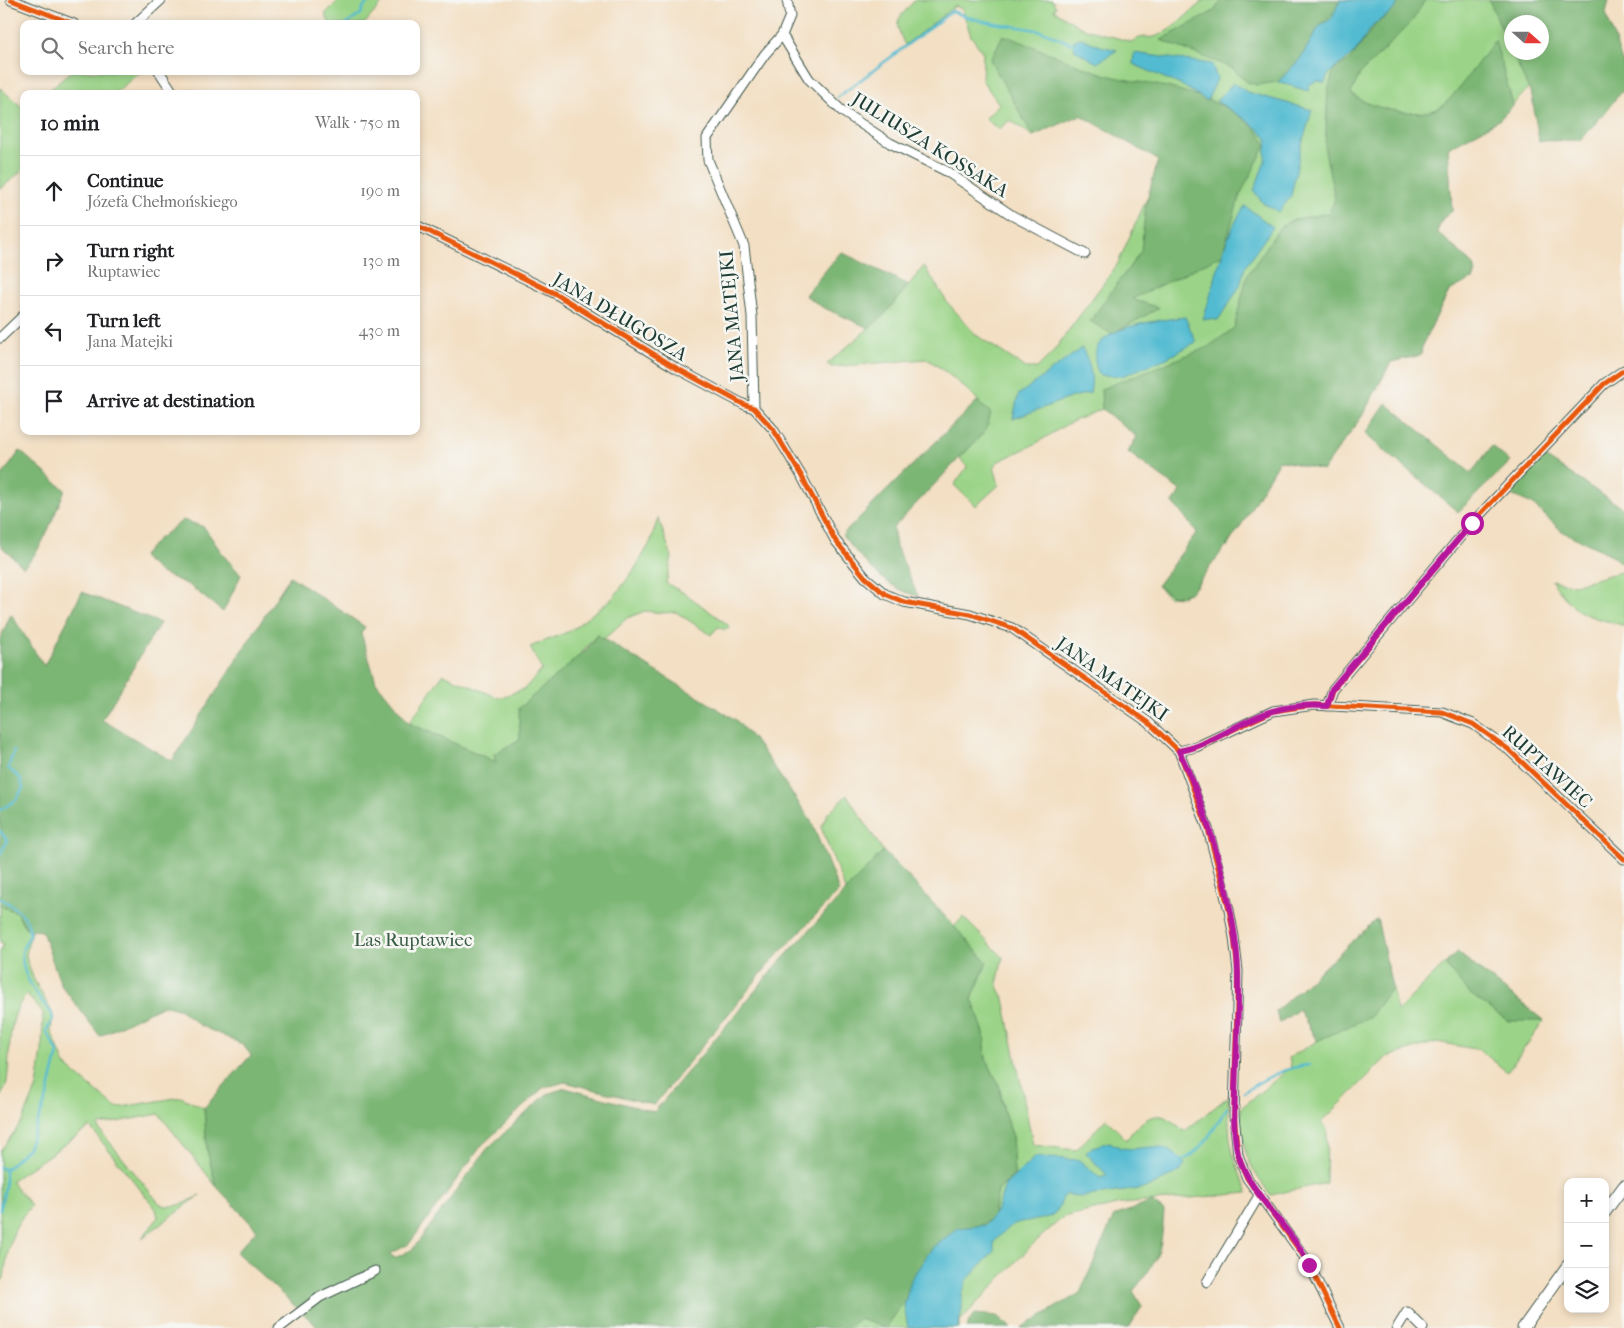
<!DOCTYPE html>
<meta charset="utf-8">
<style>
:root{--surface:#fff;--page:#f6f6f6;--text:#202124;--muted:#757577;--line:#e0e0e0}
body{margin:0;font-family:"IM FELL French Canon",serif;background:var(--page);color:var(--text)}
.controls{position:absolute;right:15px;bottom:15px;display:grid;overflow:hidden;border-radius:10px;box-shadow:0 2px 8px #0003}
.controls button{width:45px;height:45px;display:grid;place-items:center;padding:0;border:0;border-bottom:1px solid var(--line);background:var(--surface);color:var(--text);font:25px sans-serif}
.compass{position:absolute;left:1504px;top:15px;width:45px;height:45px;border-radius:50%;background:var(--surface);box-shadow:0 2px 8px #0003;rotate:111deg}
.stop{position:absolute;width:15px;height:15px;margin:-11px;border:4px solid #b5179e;border-radius:50%;background:#fff}
.stop.end{background:#b5179e;border-color:#fff;box-shadow:0 1px 5px #0008}
.list{margin:0;padding:0;list-style:none}
h2{display:flex;justify-content:space-between;align-items:center;height:65px;margin:0;padding:0 20px;font-size:21px}
h2 small{font-size:16px;font-weight:400;color:var(--muted)}
.list li{display:grid;grid-template-columns:32px 1fr auto;gap:15px;align-items:center;box-sizing:border-box;height:70px;padding:0 20px;border-top:1px solid var(--line)}
.list b{display:block;font-size:19px;white-space:nowrap}
.list p{margin:0;font-size:16px;white-space:nowrap;color:var(--muted)}
.list em{font-size:16px;font-style:normal;color:var(--muted)}
.icon{flex:none;width:28px;height:28px;fill:none;stroke:currentColor;stroke-width:2;stroke-linecap:round;stroke-linejoin:round}
.map{position:relative;flex:none;width:1624px;height:1328px;overflow:hidden}
.search{position:absolute;background:var(--surface);box-shadow:0 2px 8px #0003;left:20px;top:20px;width:400px;height:55px;display:flex;align-items:center;gap:12px;box-sizing:border-box;padding:0 18px;border-radius:10px;color:var(--muted);font-size:19px}
.panel{position:absolute;background:var(--surface);box-shadow:0 2px 8px #0003;left:20px;top:90px;width:400px;height:345px;border-radius:10px}
.map>svg:first-child{display:block}
.green{fill:#9bd488;stroke:#5d885e}
.forest{fill:#7cb674;stroke:#4e7a54}
.water{fill:#53bbd1;stroke:#397c82}
.lines{fill:none;stroke-linecap:round;stroke-linejoin:round}
.stream{stroke:#53bbd1;stroke-width:2.5}
.minor-casing{stroke:#3f5549;stroke-width:11}
.tertiary-casing{stroke:#3f5549;stroke-width:13}
.minor{stroke:#fff;stroke-width:9}
.tertiary{stroke:#fff;stroke-width:11}
.cycleway-casing{stroke:#f6f6f2;stroke-width:8}
.cycleway{stroke:#e8590c;stroke-width:5}
.route{stroke:#b5179e;stroke-width:6}
.labels{text-anchor:middle;dominant-baseline:central;stroke-width:5;stroke-linejoin:round;paint-order:stroke}
.street-label{font-size:19px;fill:#1f3d34;stroke:#f6f6f2}
.park-label{font-size:19px;fill:#385b45;stroke:#f6f6f2}
</style>
<div class="map">
<svg width="1624" height="1328" viewBox="0 0 1624 1328">
<rect width="100%" height="100%" fill="#f6f6f2"/>
<filter id="ink" filterUnits="userSpaceOnUse"><feTurbulence type="fractalNoise" baseFrequency=".02" numOctaves="2"/><feDisplacementMap in="SourceGraphic" scale="10" xChannelSelector="R" yChannelSelector="G"/><feConvolveMatrix kernelMatrix="1 2 1 2 8 2 1 2 1" color-interpolation-filters="sRGB"/></filter>
<filter id="wash" filterUnits="userSpaceOnUse"><feTurbulence type="fractalNoise" baseFrequency=".0096" numOctaves="4" result="noise"/><feDisplacementMap in="SourceGraphic" scale="20" xChannelSelector="R" yChannelSelector="G"/><feGaussianBlur stdDeviation="1.12" result="paint"/><feColorMatrix in="noise" values="0 0 0 0 0 0 0 0 0 0 0 0 0 0 0 0 0 1.4 0 .05"/><feComposite in="paint" operator="in"/></filter>
<g filter="url(#wash)">
<rect width="100%" height="100%" fill="#f3dfc3"/>
<path class="green" d="M339,0h46l-21,24h-34l-5,-10z
M915,0h137l4,7 -2,3 26,17 51,15c15,-9 16,-2 26,-6 18,-7 32,-24 47,-36h386l-48,22h-30v30l22,1 3,26 -38,41 -51,28 4,63 -10,8 -5,13 37,33 2,8 -2,5 -22,7 -30,60 -1,10 -30,7 -29,54 -39,54 -44,-10 -52,87 -3,-2 -29,43 -3,-3 -9,12 -15,-1 -11,-10 40,-54 -24,-29 8,-12 -53,-39 9,-15 -35,-28 -35,15 -32,20 -38,18 -3,4 5,19 -23,21 -22,-21 13,-18 -7,-9 26,-28c-2,-8 -2,-19 -6,-27 -5,-8 -45,-41 -54,-44l-94,8 -5,-3 57,-49 40,-49 23,36 29,33 50,33h11l15,-15 65,-88 44,-98 -3,-7 -72,-44 -35,-2 -18,22 -23,-16 -11,9 -14,-10 14,-15 -17,-24 1,-27 -12,-17 -9,-27 -7,-3 -50,39c-13,-26 -8,-24 10,-45z
M72,71h69l-27,23h-69z
M0,88l24,21v60l-24,20z
M658,518l14,39 -6,26 21,12 40,29 2,3 -3,3 -8,-3 -7,8 -35,-23 -14,1 -17,-2 -18,7 -23,21 -7,-4 -25,28 -51,76 -27,15 2,8 -87,-39 34,-49 56,24 25,-9 18,-19 -12,-23 40,-16 44,-34 22,-30 14,-24z
M1620,572l4,2v54l-2,-3c-42,-11 -44,-9 -71,-45l22,5z
M847,795l36,56 -37,41 -25,-65 7,-14z
M0,905l16,7 10,17 5,1 -5,25 2,9 6,16 19,34 -2,17 14,34 51,43 65,-11 23,11 3,42 9,36 -57,-72 -59,11 -1,4 60,74c14,8 28,-1 41,-8l-58,43 16,-20 -2,-9 -66,-82 -79,54 20,25c-20,21 -23,44 -27,72l-4,5v-132l22,-29 15,-35 5,-36 1,-38 -16,-18c-21,19 -16,60 -20,86 -1,6 -5,12 -7,18v-148l4,-8h-4z
M963,917l40,40 -6,27 7,15 29,146 43,5 30,-31 21,21c6,-11 20,-26 35,-24 7,2 17,11 23,15l44,-35c-1,44 1,57 19,97l-127,11 -58,13 -32,29 -70,74 -2,8h-112l12,-9 27,8 52,-75 54,-34 6,-27 16,-16 -2,-41 -8,-22 -5,-27 -13,-26 -2,-26 -12,-34 15,-37 -33,-35z
M1377,919l20,92 60,-59 87,69 -37,51 -27,-22 -43,-8 -50,15 -66,66 6,6 -1,54 -55,12c-24,-30 -31,-49 -30,-87l50,-41 -2,-9 28,-17 -18,-32 -20,14 -3,-12z"/>
<path class="forest" d="M1222,0h115l2,5 -5,8 -15,14 -19,32 -22,23 -21,3 -10,-3 -15,-14 -71,-28 53,-29z
M1399,0h26l-12,20 -53,54 -9,19c13,11 29,15 46,18 15,2 31,4 45,-5 10,-6 43,-53 53,-66l18,65 -14,15 -51,28 4,63 -10,8 -5,13 37,33v13l-25,13 -27,54 -1,10 -30,7 -29,54 -39,54 -44,-10 -40,69 -49,64 -17,3 -16,-10 40,-54 -24,-29 8,-12 -53,-39 9,-15 -35,-28 -1,-20 107,-42 26,-19 13,-52 33,-49 12,-7 37,-7 6,-14 -10,-48 3,-61 6,-21 15,-8 27,-37 13,-10z
M1489,0h120l-3,13 18,54v22l-43,51 -42,1 -7,-45 -20,-43 30,-1v-30h-30l-1,28z
M1003,35c31,11 59,24 89,35 31,12 60,12 90,21 29,8 72,25 84,54l-26,50 -18,60 -90,44 27,9 -47,26 -22,-13 51,-70 5,-47 12,-44 -77,-45 -48,21 -43,-76z
M841,252l68,33 -25,30 -15,13 -47,-21 -17,-12z
M977,401l14,12 -5,17 -93,98 3,18 22,50c-34,-8 -54,-35 -76,-61z
M1386,403l85,70 21,-27 18,16 -52,50 -93,-78z
M20,451l45,39c-10,22 -23,63 -42,77l-23,-22v-67z
M1545,457l79,52v57l-14,-12 -47,-22 -31,-28 -23,-10z
M183,520l21,7 20,29 17,19 -18,37 -34,-27 -28,-12 -19,-16 15,-17z
M290,576l75,51 -4,6 15,49 33,41 87,39 -2,-8 26,-15 -1,-31 67,-58 11,-15 139,85 24,27 51,74 28,70 -69,72 -116,142 -89,-23 -22,6 -61,57 -73,99 -19,10 5,4 18,-9 74,-100 60,-55 18,-6 89,24 121,-145 108,-116c37,36 69,74 104,111l-15,37 12,34 2,26 13,26 5,27 8,22 2,41 -16,16 -6,27 -54,34 -52,76 -27,-9 -12,9h-528l-83,-76 21,-22 -41,-44 -9,-36 -3,-42 47,-53 -9,-11 -43,-19 -18,-15 -18,-5 -63,31 -39,-51 -19,-54 -15,-2 -11,-17 -16,-6v-267l11,-25 33,52 38,-74 78,31 -58,97 70,41z
M1377,919l15,68 -21,29 -54,25 -18,-32 -20,14 -3,-12z
M1457,952l87,69h-36l-38,-27 -25,-29z
M1152,1202l12,9c-3,42 -4,47 -31,80l9,15 -13,22h-108l59,-35 34,-77z
M974,1314l23,2 14,12h-44l2,-7z"/>
<path class="water" d="M1340,0h59c-4,15 -19,17 -27,27 -7,8 -11,18 -18,26 -10,11 -26,15 -29,30l-7,-2 -8,3 -2,7 -30,-9 22,-23 19,-32 13,-9z
M1081,38l19,8 17,4 -20,13 -22,-13 -1,-10z
M1134,53l78,11 5,15 -10,22 -24,-15 -50,-22z
M1233,83l14,9 65,18 -12,41 -9,45 -12,16 -16,-9 -9,-12 11,-30 2,-23 -16,-15 -35,-22z
M1245,206l28,21 -28,40 -5,19 -22,34 -15,-1c13,-38 19,-80 42,-113z
M1185,317l11,25 -29,16 -45,18 -23,-1c-2,-6 -5,-13 -4,-19 1,-31 68,-36 90,-39z
M1082,348c8,15 12,29 8,45l-18,4 -59,22 5,-24z
M1110,1142c25,19 48,-12 75,22l-4,7 -34,17 -67,9 -13,-3 -5,3c-4,31 -35,18 -51,29 -6,3 -12,11 -17,16v9l-27,29 -5,14v15l-4,19h-50l-4,-22 7,-27 22,-32 25,-19 27,-3 11,-13 9,-27 30,-28 44,3 21,18 7,-3 -21,-22 6,-6z"/>
<g class="lines">
<path class="stream" d="M347,24l14,-10 2,-6 7,-8
M838,97l114,-86c28,13 59,13 89,20 11,3 21,10 33,13
M0,810l16,-10 7,-12 -3,-10 -12,-10 6,-17
M0,831l7,9 -7,15
M0,898c14,9 31,17 29,37 -1,6 -7,12 -7,18 -1,23 16,44 30,61l1,5 -7,12 12,21 -10,42 -20,54 -23,22v17l-5,23
M1244,1092c19,-13 42,-25 65,-27
M1179,1161c24,-6 35,-35 48,-53
M0,1167l5,3"/>
</g>
</g>
<g filter="url(#ink)">
<g class="lines">
<g class="minor-casing">
<path id="minor" d="M11,0l63,24
M787,0l3,16 -8,19 -17,19 -58,84 1,22 36,86 8,70 2,92 19,21 28,46 34,65 30,37 20,17 19,8 66,12 42,14 136,94 31,29 29,78 21,81 5,27 4,34 -4,144 4,40 9,23 61,84 32,66
M135,24l26,-24
M782,35l27,44 34,33 47,31 56,28 67,45 72,38
M159,71l15,23
M416,225l140,69 120,74 67,36 11,4
M0,338l24,-23
M1327,706l6,-17 139,-166 132,-139 20,-14
M1179,751l17,-4 77,-36 41,-6 128,7 31,12 35,25 116,110
M1207,1282l53,-88
M279,1328l41,-31 55,-26
M1397,1328l10,-16 16,16"/>
</g>
<g class="tertiary-casing">
<path id="tertiary" d="M1605,1212l19,-26
M1523,1328l45,-63"/>
</g>
<use href="#minor" class="minor"/>
<use href="#tertiary" class="tertiary"/>
<g class="cycleway-casing">
<path id="cycleway" d="M11,0l63,24
M416,225l140,69 120,74 67,36 11,4 19,21 28,46 34,65 30,37 20,17 19,8 66,12 42,14 136,94 31,29 29,78 21,81 5,27 4,34 -4,144 4,40 9,23 61,84 32,66
M1327,706l6,-17 139,-166 132,-139 20,-14
M1179,751l17,-4 77,-36 41,-6 128,7 31,12 35,25 116,110"/>
</g>
<use href="#cycleway" class="cycleway"/>
</g>
</g>
<g class="lines" filter="url(#ink)">
<path class="route" d="M1309,1265c-19,-40 -59,-69 -71,-111 -5,-19 -4,-41 -3,-60 1,-40 4,-81 3,-121 -1,-61 -32,-167 -59,-222 34,-6 61,-31 94,-40 16,-5 37,-6 54,-5l5,-17 140,-166"/>
</g>
<g class="labels">
<g class="street-label">
<text transform="translate(930 145) rotate(32)">JULIUSZA KOSSAKA</text>
<text transform="translate(732 316) rotate(-95)">JANA MATEJKI</text>
<text transform="translate(620 317) rotate(31)">JANA DŁUGOSZA</text>
<text transform="translate(1112 679) rotate(35)">JANA MATEJKI</text>
<text transform="translate(1547 767) rotate(42)">RUPTAWIEC</text>
</g>
<g class="park-label">
<text x="413" y="940">Las Ruptawiec</text>
</g>
</g>
</svg>
<div class="controls">
<button>+</button>
<button>−</button>
<button><svg class="icon" aria-label="layers" viewBox="0 0 24 24"><path d="M12 4l9 5-9 5-9-5zM3 14l9 5 9-5"/></svg></button>
</div>
<svg class="compass" viewBox="-18 -18 36 36"><path d="M0-13l5 13h-10z" fill="#e53935"/><path d="M0 13l5-13h-10z" fill="#757577"/></svg>
<div class="stop" style="left:1472px;top:523px"></div>
<div class="stop end" style="left:1309px;top:1265px"></div>
<div class="search"><svg class="icon" aria-label="search" viewBox="0 0 24 24"><circle cx="10" cy="10" r="6"/><path d="M15 15l6 6"/></svg>Search here</div>
<section class="panel">
<h2>10 min<small>Walk · 750 m</small></h2>
<ul class="list">
<li><svg class="icon" aria-label="ahead" viewBox="0 0 24 24"><path d="M12 20V5M6 11l6-6 6 6"/></svg><div><b>Continue</b><p>Józefa Chełmońskiego</p></div><em>190 m</em></li>
<li><svg class="icon" aria-label="right" viewBox="0 0 24 24"><path d="M7 20v-9h11M14 6l5 5-5 5"/></svg><div><b>Turn right</b><p>Ruptawiec</p></div><em>130 m</em></li>
<li><svg class="icon" aria-label="left" viewBox="0 0 24 24"><path d="M17 20v-9H6M10 6l-5 5 5 5"/></svg><div><b>Turn left</b><p>Jana Matejki</p></div><em>430 m</em></li>
<li><svg class="icon" aria-label="arrive" viewBox="0 0 24 24"><path d="M6 21V4h12l-3 4 3 4H6"/></svg><div><b>Arrive at destination</b></div></li>
</ul>
</section>
</div>
